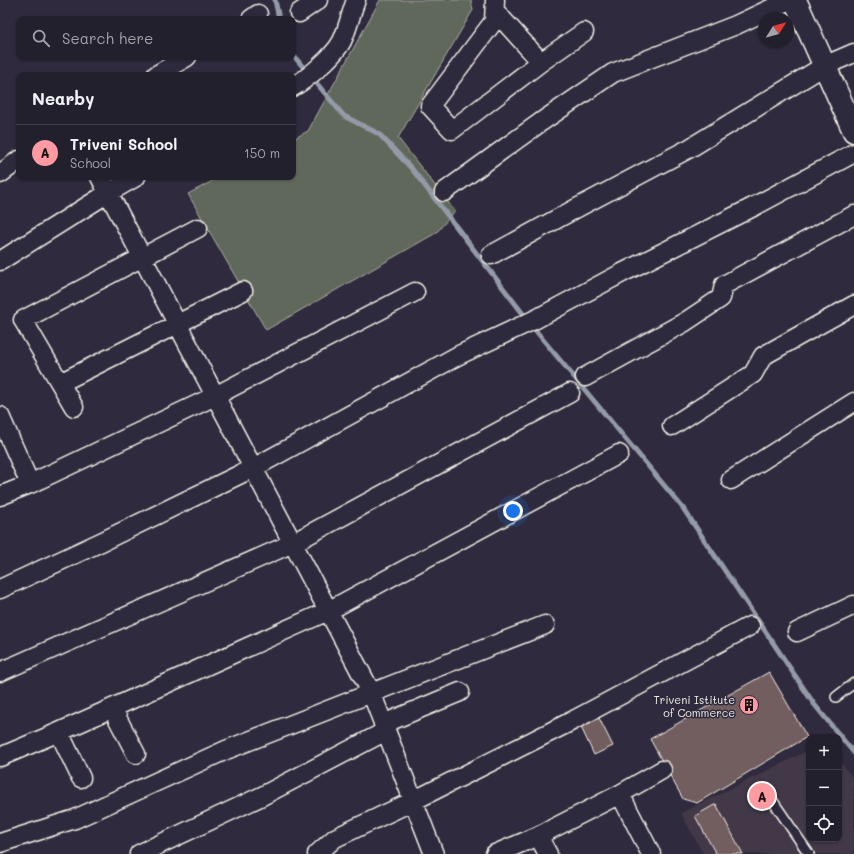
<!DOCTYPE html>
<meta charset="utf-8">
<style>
:root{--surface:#23202e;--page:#2b2836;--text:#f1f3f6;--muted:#a3a3aa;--line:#403e4a;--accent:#ff9aa2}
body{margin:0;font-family:Mali,sans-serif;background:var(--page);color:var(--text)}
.controls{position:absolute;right:12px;bottom:12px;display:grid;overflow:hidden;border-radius:8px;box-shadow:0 1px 3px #0004}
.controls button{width:36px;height:36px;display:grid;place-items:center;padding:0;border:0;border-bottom:1px solid var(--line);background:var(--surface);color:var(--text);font:20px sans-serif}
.compass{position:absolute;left:758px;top:12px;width:36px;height:36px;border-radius:50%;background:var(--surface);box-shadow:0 1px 3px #0004;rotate:53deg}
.you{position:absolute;left:513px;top:511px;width:14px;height:14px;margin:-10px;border:3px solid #fff;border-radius:50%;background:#1a73e8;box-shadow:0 0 0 6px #1a73e833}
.badge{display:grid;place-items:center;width:26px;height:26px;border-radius:50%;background:var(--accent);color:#111;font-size:13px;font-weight:700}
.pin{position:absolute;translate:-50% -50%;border:2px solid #fff;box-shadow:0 1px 4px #0006}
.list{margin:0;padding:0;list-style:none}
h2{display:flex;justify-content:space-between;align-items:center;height:52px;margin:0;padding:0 16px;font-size:17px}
h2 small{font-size:13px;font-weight:400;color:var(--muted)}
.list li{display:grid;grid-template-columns:26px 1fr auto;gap:12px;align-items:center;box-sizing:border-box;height:56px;padding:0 16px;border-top:1px solid var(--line)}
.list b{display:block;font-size:15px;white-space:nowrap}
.list p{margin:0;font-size:13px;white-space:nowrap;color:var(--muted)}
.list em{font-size:13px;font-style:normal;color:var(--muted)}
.icon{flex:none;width:22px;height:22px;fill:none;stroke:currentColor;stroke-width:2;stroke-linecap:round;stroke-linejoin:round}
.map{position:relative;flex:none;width:854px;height:854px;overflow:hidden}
.search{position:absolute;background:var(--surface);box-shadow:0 1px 3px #0004;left:16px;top:16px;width:280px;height:44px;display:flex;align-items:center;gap:10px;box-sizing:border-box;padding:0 14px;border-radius:8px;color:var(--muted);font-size:15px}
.panel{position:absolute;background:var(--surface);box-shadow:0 1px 3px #0004;left:16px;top:72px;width:280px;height:108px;border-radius:8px}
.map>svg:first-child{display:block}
.built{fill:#433947}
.green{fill:#61685b;stroke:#aaaca2}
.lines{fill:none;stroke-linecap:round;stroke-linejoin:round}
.stream{stroke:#949ba8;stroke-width:5}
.building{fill:#725d5f;stroke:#f4f1e8}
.lane-casing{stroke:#f4f1e8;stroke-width:12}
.street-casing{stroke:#f4f1e8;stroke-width:21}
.secondary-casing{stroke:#f4f1e8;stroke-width:25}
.lane{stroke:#2f2a3d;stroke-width:9}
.street{stroke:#2f2a3d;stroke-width:18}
.secondary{stroke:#2f2a3d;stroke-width:22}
.labels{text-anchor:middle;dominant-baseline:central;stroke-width:3;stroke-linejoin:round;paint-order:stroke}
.poi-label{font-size:11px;fill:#f4f1e8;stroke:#2f2a3d;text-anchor:end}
</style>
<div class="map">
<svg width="854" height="854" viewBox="0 0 854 854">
<rect width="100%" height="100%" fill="#2f2a3d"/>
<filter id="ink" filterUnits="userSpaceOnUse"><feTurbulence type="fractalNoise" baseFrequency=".025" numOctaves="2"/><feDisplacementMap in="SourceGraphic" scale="8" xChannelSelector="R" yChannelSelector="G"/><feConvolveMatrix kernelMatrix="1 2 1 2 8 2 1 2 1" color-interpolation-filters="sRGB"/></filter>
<g filter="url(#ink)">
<path class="built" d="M809,750v89h30v-78l15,18v75h-151l-22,-41z"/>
<path class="green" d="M380,0h91l2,10 -75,128 57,73 -19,22 -170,97 -78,-136 32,-17h73v-38l15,-8z"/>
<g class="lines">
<path class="stream" d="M275,0l4,19
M293,55l51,61 35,18 33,35 128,167 143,172 131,196 40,49"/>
</g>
<path class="building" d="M769,672l38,65 -110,66 -14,-4 -33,-60z
M599,718l14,28 -19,9 -13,-28z
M716,804l27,50h-27l-21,-38z"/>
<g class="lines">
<g class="lane-casing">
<path id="lane" d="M836,697l18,-14
M768,794l41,60"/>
</g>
<g class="street-casing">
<path id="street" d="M495,0l-1,21 -64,85 22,24 89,-68 43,-30
M495,11l46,51
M299,13l19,-13
M251,19l7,-5
M156,75l31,-18
M293,87c14,-8 42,-32 49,-46 6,-13 9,-28 14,-41
M0,174l19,-14
M100,177l271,515 63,162
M444,192l97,-70 72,-49 123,-48 53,-25
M491,255l84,-46 115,-61 134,-82 30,-13
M0,261l108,-68 28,-16
M585,377l100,-55 36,-24 3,-13 130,-70
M60,383l183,-92
M74,407l-51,-87 175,-92
M0,416l30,68 185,-88 200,-104
M672,426l81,-52 10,-18 91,-51
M731,480l123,-78
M0,496l30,-12
M0,589l101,-47 152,-74 206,-113 77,-36 86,-46 131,-66 101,-54
M797,632l57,-27
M0,672l293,-129 277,-150
M112,708l24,46
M383,724l77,-32
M59,732l22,46
M0,757l59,-25 269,-121 291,-157
M620,794l31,60
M538,836l10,18
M0,843l75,-24 151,-69 319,-125
M139,854l123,-58 124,-65
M317,854l18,-16 78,-37 159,-80 178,-95
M495,854l43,-18 82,-42 42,-24"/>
</g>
<g class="secondary-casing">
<path id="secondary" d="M795,0l59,131"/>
</g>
<use href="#lane" class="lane"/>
<use href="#street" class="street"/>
<use href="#secondary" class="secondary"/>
</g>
</g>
<defs>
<g id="building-disc" transform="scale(1)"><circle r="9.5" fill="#ff9aa2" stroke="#2f2a3d"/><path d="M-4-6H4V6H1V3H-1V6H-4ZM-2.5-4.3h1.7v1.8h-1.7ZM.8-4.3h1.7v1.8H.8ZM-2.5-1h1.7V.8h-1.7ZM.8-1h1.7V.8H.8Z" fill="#111"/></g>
</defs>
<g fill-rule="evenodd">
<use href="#building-disc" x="749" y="705"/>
</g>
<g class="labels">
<g class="poi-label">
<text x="735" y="699">Triveni Istitute<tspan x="735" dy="13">of Commerce</tspan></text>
</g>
</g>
</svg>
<div class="controls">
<button>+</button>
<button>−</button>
<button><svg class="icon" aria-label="locate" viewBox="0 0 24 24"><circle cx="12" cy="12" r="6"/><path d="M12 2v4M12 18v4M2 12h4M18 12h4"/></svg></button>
</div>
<svg class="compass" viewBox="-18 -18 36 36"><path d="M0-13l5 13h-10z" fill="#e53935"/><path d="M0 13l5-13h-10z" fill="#a3a3aa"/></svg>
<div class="you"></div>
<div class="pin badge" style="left:762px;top:796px">A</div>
<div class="search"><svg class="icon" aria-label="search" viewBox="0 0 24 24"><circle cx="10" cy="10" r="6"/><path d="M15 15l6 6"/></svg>Search here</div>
<section class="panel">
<h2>Nearby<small></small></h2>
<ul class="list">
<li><span class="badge">A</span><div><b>Triveni School</b><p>School</p></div><em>150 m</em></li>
</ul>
</section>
</div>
